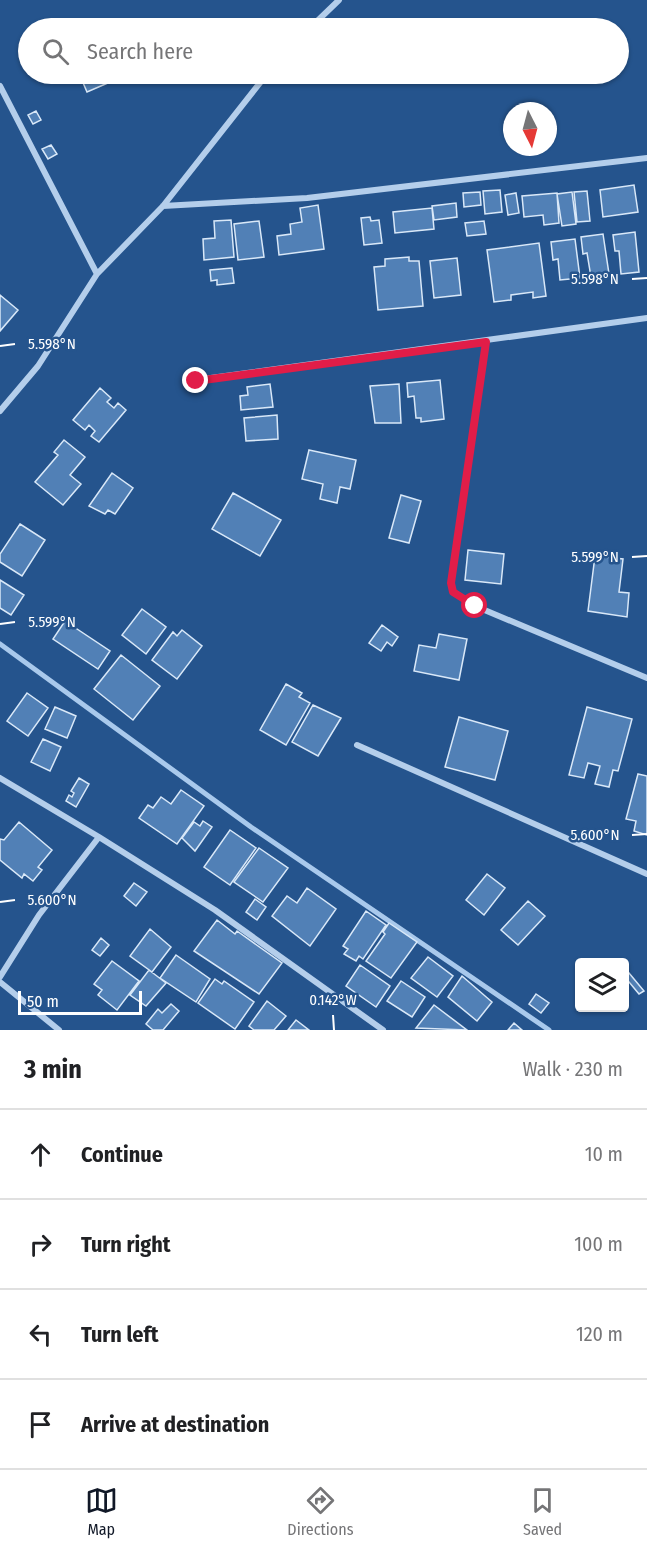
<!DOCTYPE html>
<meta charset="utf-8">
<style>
:root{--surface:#fff;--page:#f2f2f2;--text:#202124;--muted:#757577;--line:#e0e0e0;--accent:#111827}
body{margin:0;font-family:"Fira Sans Condensed",sans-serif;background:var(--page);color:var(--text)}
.controls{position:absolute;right:18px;bottom:18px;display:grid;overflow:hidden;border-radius:6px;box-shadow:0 2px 4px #0004}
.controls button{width:54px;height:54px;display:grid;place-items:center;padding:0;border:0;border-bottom:2px solid var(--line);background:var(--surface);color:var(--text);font:30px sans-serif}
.compass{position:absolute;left:503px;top:102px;width:54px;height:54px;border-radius:50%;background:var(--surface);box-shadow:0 2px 4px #0004;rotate:174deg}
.scale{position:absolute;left:18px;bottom:15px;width:124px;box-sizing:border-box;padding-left:6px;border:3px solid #fff;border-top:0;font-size:16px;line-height:21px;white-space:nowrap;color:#fff;-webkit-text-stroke:4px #25548d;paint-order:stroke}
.stop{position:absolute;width:18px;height:18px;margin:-14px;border:4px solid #e11d48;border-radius:50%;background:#fff}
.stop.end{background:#e11d48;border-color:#fff;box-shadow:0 2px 6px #0008}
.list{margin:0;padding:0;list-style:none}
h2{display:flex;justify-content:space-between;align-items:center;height:78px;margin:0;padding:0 24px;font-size:26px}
h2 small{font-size:20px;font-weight:400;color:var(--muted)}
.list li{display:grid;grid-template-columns:39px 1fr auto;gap:18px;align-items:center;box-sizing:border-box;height:90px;padding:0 24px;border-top:2px solid var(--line)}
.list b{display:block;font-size:22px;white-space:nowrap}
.list em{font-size:20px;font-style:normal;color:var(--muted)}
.icon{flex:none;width:33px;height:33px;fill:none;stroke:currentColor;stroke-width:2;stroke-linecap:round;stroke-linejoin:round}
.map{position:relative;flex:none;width:647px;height:1030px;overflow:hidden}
.search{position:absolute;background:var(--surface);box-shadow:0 2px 4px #0004;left:18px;right:18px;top:18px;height:66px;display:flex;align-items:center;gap:15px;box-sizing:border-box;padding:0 21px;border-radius:33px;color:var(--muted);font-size:22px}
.sheet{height:438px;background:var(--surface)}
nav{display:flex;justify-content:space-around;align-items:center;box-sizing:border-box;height:84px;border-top:2px solid var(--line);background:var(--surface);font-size:16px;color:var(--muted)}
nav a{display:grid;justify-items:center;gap:3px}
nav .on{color:var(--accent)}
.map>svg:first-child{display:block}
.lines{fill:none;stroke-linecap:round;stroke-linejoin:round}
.stream{stroke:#a9c9ec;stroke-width:5}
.building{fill:#5180b6;stroke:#d9e8f8;stroke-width:1.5}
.minor{stroke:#b4ceeb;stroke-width:6}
.route{stroke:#e11d48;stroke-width:8}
.ticks{fill:none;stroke:#fff;stroke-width:2}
.ticks-label{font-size:15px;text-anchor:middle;fill:#fff;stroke:#25548d;stroke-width:5;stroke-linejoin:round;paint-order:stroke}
</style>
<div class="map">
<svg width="647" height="1030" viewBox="0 0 647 1030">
<rect width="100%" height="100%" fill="#25548d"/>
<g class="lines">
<path class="stream" d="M0,644l251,183 298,203"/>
</g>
<path class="building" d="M91,74h24l2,5 -30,13 -6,-14z
M36,111l5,9 -8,4 -5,-9z
M51,145l6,9 -9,5 -6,-10z
M634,185l4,27 -35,5 -3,-27z
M500,190l2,22 -17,2 -2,-23z
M587,191l3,30 -13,1 -3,-30z
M480,192l1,13 -17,2 -1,-14z
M572,192l4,32 -14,2 -5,-32z
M516,193l3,20 -11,2 -3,-20z
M557,193l2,30 -15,2 -1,-10 -19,2 -2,-21z
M456,203l1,14 -23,3 -2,-14z
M318,205l6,44 -45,6 -2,-19 14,-2 -1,-10 12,-2 -2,-14z
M432,208l2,21 -39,4 -2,-21z
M370,217l1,4 8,-1 3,23 -18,2 -3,-27z
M231,220l3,37 -30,3 -1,-21 12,-1 -1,-17z
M259,221l5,36 -26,3 -4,-36z
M484,221l2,13 -19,2 -2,-13z
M635,232l4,40 -18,2 -2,-23h-4l-2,-16z
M603,234l6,40 -18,3 -4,-24 -4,1 -2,-17z
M575,239l5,39 -20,2 -2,-21 -5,1 -2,-18z
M539,243l7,53 -13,2v-6l-22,3v5l-17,2 -7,-52z
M409,257v4h10l4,45 -45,4 -4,-43 11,-1v-7z
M457,258l4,37 -27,3 -4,-37z
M232,268l2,15 -17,2v-5l-6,1 -1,-11z
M0,295l18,15 -18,21z
M440,380l4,39 -23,3v-4h-5l-2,-22 -6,1 -1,-14z
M270,384l3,23 -32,3 -1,-14 8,-1 -1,-8z
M399,384l2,39h-26l-5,-37z
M100,388l11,10 -4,4 7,6 4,-5 8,7 -27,32 -8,-6 4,-5 -6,-6 -4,5 -12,-10z
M277,415l1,24 -32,2 -2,-23z
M64,440l21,17 -15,18 11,9 -18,21 -28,-23 23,-27 -4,-3z
M309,450l47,10 -6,29 -10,-2 -3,16 -17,-4 3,-15 -21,-5z
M112,473l21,15 -18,26 -7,-4 -3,4 -16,-8z
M233,493l48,27 -21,36 -48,-27z
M401,495l20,6 -12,42 -20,-5z
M20,524l25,16 -23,36 -22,-14v-8z
M468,550l36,4 -3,30 -36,-4z
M595,556l28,3 -4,33 10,1 -2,24 -39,-6z
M0,580l24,15 -13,20 -11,-7z
M142,609l24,18 -20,27 -24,-19z
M65,621l45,30 -12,18 -45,-30z
M382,625l16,12 -6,9 -5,-4 -6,9 -12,-8z
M182,630l20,16 -25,33 -25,-19 21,-28 4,4z
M439,634l28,5 -8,41 -45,-9 5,-26 17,3z
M121,655l39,31 -27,34 -39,-31z
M286,684l16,9 -3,4 11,6 -24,42 -26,-15z
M27,693l21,15 -20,28 -21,-15z
M313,705l28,13 -23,38 -26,-14z
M55,707l21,9 -9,22 -22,-9z
M587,707l45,12 -14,52 -5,-1 -4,17 -14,-3 5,-18 -12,-3 -4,15 -15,-3z
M459,717l49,14 -13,49 -50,-13z
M43,739l18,8 -11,24 -19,-9z
M638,774l9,2v59l-13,-4 2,-10 -10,-2z
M79,778l10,6 -13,23 -10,-6 3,-6 3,2 2,-4 -3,-2z
M181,790l23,16 -27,38 -38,-26 9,-13 5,3 8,-11 10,7z
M203,821l9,6 -17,24 -13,-13 12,-16 6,4z
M19,822l33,28 -14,17 4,3 -9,11 -9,-7 -2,4 -22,-18v-21l4,1z
M230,830l26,18 -26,37 -26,-18z
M259,848l29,20 -25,34 -29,-20z
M487,874l18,14 -21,27 -18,-15z
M134,883l13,9 -11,14 -12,-10z
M307,888l29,21 -26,37 -38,-30 15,-20 10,7z
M255,899l11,8 -9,13 -11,-8z
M528,901l17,15 -27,29 -17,-15z
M366,911l20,14 -23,34 -4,-3 -3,5 -12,-7 4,-5 -5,-3z
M217,920l18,14 2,-3 45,32 -23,31 -65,-43z
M389,923l28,19 -26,36 -25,-17 19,-27 -2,-2z
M150,929l21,18 -19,25 -22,-16z
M101,938l8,7 -9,11 -8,-6z
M176,955l34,24 -14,23 -36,-24z
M428,957l25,19 -16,21 -26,-19z
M112,961l27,20 -22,29 -19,-15 4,-5 -8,-6z
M360,965l30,21 -14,21 -30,-21z
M624,967l20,24 -5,3 -15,-18z
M149,970l17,13 -20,23 -16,-11z
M462,976l30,26 -15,19 -29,-24z
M215,979l7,5 2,-3 30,21 -19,27 -37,-26z
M401,981l24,16 -13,20 -25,-16z
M536,994l13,9 -8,10 -12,-9z
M267,1001l19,15 -12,14h-20l-5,-4z
M171,1004l8,7 -16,19h-10l-7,-6 12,-15 4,4z
M434,1005l33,25 -51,-2z
M296,1020l13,10h-21z
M514,1023l8,7h-14z"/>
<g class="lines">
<path class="minor" d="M310,28l29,-28
M0,86l97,188
M163,206l144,-8 340,-40
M486,342l-35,241 2,9 22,14 172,72
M196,380l451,-62
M0,411l38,-45 59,-92 66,-68 104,-132
M357,745l290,129
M0,778l99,59 -60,78 -39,62
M99,837l116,73 168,120
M0,982l59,48"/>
</g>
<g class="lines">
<path class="route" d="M196,381l290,-39 -35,241 2,9 22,14"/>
</g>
<path class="ticks" d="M632,279l15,-1M0,346l15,-2M632,557l15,-1M0,624l15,-2M632,835l15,-1M0,902l15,-2M333,1015l1,15"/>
<g class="ticks-label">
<text x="595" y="284">5.598°N</text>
<text x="52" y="349">5.598°N</text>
<text x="595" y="562">5.599°N</text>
<text x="52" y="627">5.599°N</text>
<text x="595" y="840">5.600°N</text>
<text x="52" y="905">5.600°N</text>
<text x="333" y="1005">0.142°W</text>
</g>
</svg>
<div class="controls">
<button><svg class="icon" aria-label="layers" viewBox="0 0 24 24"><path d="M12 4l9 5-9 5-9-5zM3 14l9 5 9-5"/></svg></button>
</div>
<svg class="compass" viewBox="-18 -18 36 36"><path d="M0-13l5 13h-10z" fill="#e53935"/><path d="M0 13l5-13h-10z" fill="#757577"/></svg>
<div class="scale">50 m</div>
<div class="stop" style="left:475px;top:606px"></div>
<div class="stop end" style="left:196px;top:381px"></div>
<div class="search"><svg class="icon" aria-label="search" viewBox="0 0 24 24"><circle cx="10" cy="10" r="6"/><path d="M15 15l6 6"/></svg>Search here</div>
</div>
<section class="sheet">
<h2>3 min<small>Walk · 230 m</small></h2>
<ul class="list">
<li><svg class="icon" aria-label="ahead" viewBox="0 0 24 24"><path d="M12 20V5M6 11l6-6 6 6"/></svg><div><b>Continue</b></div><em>10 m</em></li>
<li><svg class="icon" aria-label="right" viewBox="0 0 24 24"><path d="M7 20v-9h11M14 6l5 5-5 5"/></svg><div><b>Turn right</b></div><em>100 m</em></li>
<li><svg class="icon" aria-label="left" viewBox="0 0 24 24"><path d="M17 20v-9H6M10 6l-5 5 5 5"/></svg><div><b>Turn left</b></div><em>120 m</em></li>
<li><svg class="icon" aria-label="arrive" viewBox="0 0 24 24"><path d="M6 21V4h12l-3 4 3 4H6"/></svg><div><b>Arrive at destination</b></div></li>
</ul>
</section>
<nav>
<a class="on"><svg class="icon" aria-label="map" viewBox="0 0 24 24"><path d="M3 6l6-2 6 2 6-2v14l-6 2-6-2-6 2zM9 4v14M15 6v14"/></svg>Map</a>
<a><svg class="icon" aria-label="directions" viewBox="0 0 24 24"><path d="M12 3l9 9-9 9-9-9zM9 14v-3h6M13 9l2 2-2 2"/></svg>Directions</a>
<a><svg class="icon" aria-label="saved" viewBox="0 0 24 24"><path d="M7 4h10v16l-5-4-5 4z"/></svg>Saved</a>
</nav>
